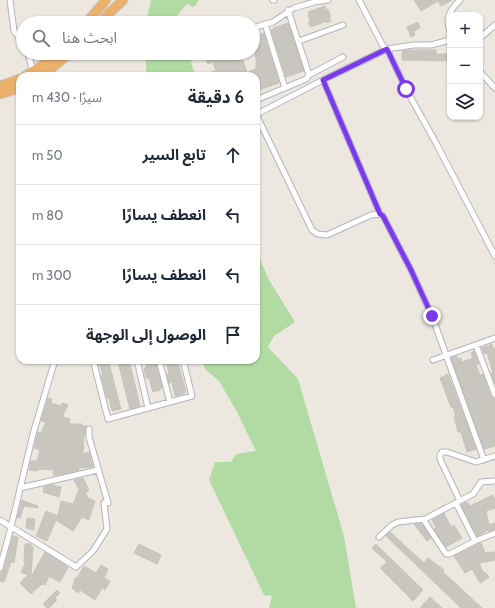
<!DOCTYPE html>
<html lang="ar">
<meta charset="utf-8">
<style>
:root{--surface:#fff;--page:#f6f6f7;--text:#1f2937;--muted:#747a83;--line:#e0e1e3}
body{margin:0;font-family:Cabin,"Noto Sans Arabic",sans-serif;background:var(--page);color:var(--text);direction:rtl}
.controls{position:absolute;right:12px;top:12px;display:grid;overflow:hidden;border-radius:8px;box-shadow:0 1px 3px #0004}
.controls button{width:36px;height:36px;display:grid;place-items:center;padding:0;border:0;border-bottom:1px solid var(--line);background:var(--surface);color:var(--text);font:20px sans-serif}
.stop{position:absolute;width:12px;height:12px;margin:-9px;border:3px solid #7c3aed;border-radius:50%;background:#fff}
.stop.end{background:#7c3aed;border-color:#fff;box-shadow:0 1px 4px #0008}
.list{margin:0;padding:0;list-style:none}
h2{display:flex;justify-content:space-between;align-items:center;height:52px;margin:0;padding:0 16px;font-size:17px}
h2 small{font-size:13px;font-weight:400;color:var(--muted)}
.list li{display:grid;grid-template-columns:26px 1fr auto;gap:12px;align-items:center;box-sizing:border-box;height:60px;padding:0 16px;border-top:1px solid var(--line)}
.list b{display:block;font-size:15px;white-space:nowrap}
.list em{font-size:13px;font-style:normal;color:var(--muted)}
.icon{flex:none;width:22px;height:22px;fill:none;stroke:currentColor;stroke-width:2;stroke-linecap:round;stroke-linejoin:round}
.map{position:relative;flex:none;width:495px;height:608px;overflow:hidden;direction:ltr}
.search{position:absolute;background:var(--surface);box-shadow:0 1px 3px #0004;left:16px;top:16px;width:244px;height:44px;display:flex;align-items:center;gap:10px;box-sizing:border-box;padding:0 14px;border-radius:22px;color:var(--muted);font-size:15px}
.panel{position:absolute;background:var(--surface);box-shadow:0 1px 3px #0004;left:16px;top:72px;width:244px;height:292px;border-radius:12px;direction:rtl}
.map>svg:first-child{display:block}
.green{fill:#b1dba3}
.building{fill:#c8c6be;stroke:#c7c4ba}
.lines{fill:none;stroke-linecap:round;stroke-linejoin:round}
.street-casing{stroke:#b3b4be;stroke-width:7}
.highway-casing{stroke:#c8c8c8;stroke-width:11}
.street{stroke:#fff;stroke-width:5}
.highway{stroke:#ebb06c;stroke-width:9}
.route{stroke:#7c3aed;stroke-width:5}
</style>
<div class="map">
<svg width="495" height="608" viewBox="0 0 495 608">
<rect width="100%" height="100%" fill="#ece8e0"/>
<path class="green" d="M151,0h48l-5,7 -7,-3c-6,6 -10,11 -12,19h-29z
M146,53h49l-4,10 5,13h-50z
M256,250l13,30 26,42 -21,14 -6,11 30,32 46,157 12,72h-87l3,-12 -8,-1 -55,-115 6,-18h16l5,-8 20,-3 -19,-39 -18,-31 -13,-11 -5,-10h55z"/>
<path class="building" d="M414,0h38l-11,6 -3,-5 -17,10z
M325,6l1,4 2,-1 2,6v7h-9l1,1 -12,4 -2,-5h2l-2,-10z
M418,22l2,6 -6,3 1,4 -4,2 -4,-10z
M288,23l16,48 -18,6 -15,-47 3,-1 -1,-1z
M264,33l15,50 -23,8v-15h-44l-1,-4 5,-1 -3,-9 -5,2 -3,-7 4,-1 -1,-3h32l7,19 9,-3v-11l-3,-10v-12z
M408,50h28v4h14v7l-48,-1v-9z
M492,344l1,5 2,-1v36l-4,-11h2l-6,-20 -3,1 -2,-6z
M474,351l5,13 -3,1 4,10 3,-1 8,22 4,3v47l-11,3 -33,-91 6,-2 1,3 3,-1 1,4 11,-4 -2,-5z
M100,360h8l13,49 -9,2 -3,-13h-2l-6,-23h2l-3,-9h-1l-2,-5z
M120,360h9l11,46 -10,3 -12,-47z
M146,360h9l7,28h-2v2l-7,2 -4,-14h-3l-1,-4 -1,-5 3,-3z
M163,360h14l9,32 -3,1v1l-8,2 -3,-14 -3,1 -2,-9 2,-1 -3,-11 -2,1z
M448,374l28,75 -9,3 -6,-20h-3l-4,-16 2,-1 -3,-8h-2l-11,-29z
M48,398l4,1 -1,4 10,3 1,-3 6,2 -6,12 8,2 -1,5h13v2h4l-1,9h-1l-1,19 6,-2 4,15 -15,1 1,2 -19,5h-7l1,-5 -16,-1v2l-9,-1 2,-9h6l3,-11 -6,-2 4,-16 3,1 5,-11 -5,-1z
M83,478l6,12 -4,4 3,2 -1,2 8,3 -6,19 -7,-3 -9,14 -17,-11 -9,21 -11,-5 10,-25 12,5 3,-15 12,3 6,-14 -5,-10z
M52,485l9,2 -2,10 -16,-5 1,-5z
M493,495l2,5v8l-9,3 3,14 6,-2v6l-6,2 -1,-1 -11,6 -16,-31 5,-3v2l3,-1 1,3z
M22,500l16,6v2l-14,-2 -4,12 -3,-1z
M444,513l7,14 3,-2 8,13 -16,9 -12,-18 2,-1 -4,-8z
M27,518l8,1 -1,11 -8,-2z
M421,523l10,15 -4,3 -13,-17z
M390,532l34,31 4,-5 16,12 -1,2 39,36h-21l-75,-72z
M13,536l5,1 -4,26 -3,-1 -7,20 -4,-1v-7l4,-5z
M481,543l4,10 10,-1v8l-16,3 5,11 1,-2 4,5 -9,6 -8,-14 -7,4 -11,-17z
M25,544h6v2l2,1 -2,30 14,-25 23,15 -8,15 -11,-6 -4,9 -3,-1 -11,10 -11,-11 8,-8 -7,-3 5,-10h-2z
M139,544l22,11 -4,9 -23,-11z
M376,544l47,46 -10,11 -33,-33 7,-6 -15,-14z
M101,565l7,4 -4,9 6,3 -5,9 -3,-2 -7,12 -15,-10 -2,3 -6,-5 4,-11 1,1 7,-12 12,7z
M57,590l3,3 -5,5 2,2 -8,8h-2l-4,-4z
M430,597l12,11h-22z"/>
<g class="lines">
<g class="street-casing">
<path id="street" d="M10,0l4,31 9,12
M273,0h1
M359,0l24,46 4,3 26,-4h18l19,-5
M288,10l21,65
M265,24l20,64
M253,28l20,-6 21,-14 20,-6 14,-2
M450,31c-6,-13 1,-22 10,-31
M480,38l15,-13
M299,41l44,-16
M28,53l5,19
M480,72l15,16
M256,100l50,-21 3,-4 34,-18
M256,114l56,116 6,4 9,1 44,-20 9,-1 3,2 28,54 21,46 52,144
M257,114l66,-34
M380,214l-57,-134 64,-31 19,40 30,54 59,113
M476,345l19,50
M93,360l15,59 84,-23 -9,-36
M137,360l11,48
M159,360l11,42
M433,360l62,-22
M20,488l78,-18
M460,501l-20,-42v-4l2,-3h5l29,10 19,-6
M456,503l19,38
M425,519v3l21,32h4l25,-13 20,-8
M0,520l76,47 17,-16 14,-22 -3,-26h4l-19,-66v-8
M379,537l13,-12 6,-3 27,-3 48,-25 8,-12 14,-1
M0,568l11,-41 22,-93 22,-74"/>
</g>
<g class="highway-casing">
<path id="highway" d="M86,23l20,-23
M99,23l24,-23
M25,76l15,-9 18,-14
M42,76l28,-23
M0,86l20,-7
M0,94l20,-6"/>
</g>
<use href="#street" class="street"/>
<use href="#highway" class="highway"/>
</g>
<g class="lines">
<path class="route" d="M406,89l-19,-40 -64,31 57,134 3,2 28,54 21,46"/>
</g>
</svg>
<div class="controls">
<button>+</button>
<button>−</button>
<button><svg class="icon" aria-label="layers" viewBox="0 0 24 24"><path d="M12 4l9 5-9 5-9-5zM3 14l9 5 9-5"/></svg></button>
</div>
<div class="stop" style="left:406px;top:89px"></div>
<div class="stop end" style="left:432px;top:316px"></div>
<div class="search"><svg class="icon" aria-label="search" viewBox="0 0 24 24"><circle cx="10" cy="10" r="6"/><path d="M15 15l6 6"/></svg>ابحث هنا</div>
<section class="panel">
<h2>6 دقيقة<small>سيرًا · 430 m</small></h2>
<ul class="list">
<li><svg class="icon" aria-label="ahead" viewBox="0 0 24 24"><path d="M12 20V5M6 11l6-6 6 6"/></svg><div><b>تابع السير</b></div><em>50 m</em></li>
<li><svg class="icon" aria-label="left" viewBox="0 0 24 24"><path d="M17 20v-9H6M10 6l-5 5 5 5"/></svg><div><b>انعطف يسارًا</b></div><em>80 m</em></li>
<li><svg class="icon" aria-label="left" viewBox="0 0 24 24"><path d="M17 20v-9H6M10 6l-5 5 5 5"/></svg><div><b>انعطف يسارًا</b></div><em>300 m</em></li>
<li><svg class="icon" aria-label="arrive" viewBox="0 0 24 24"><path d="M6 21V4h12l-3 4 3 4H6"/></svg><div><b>الوصول إلى الوجهة</b></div></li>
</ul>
</section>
</div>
